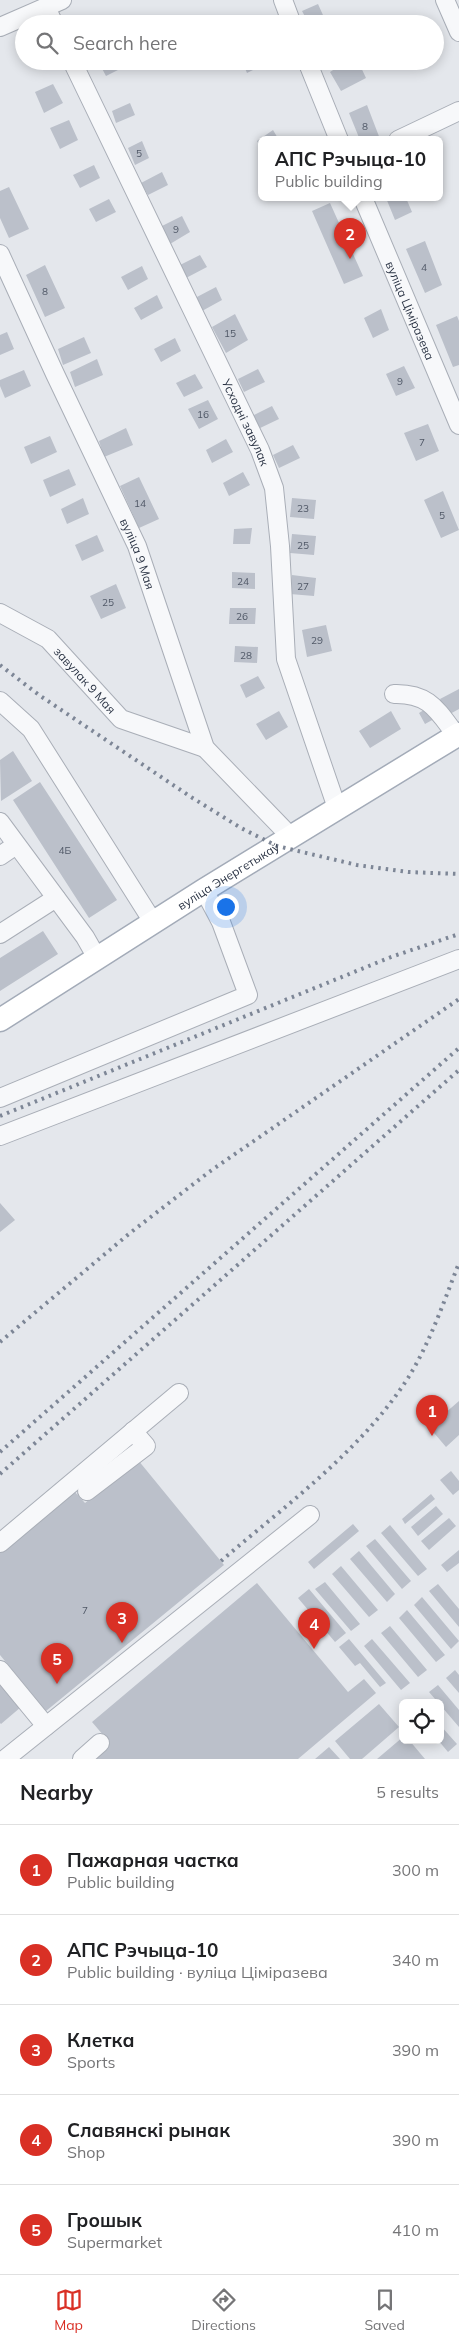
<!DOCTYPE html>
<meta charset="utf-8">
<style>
:root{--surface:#fff;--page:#f2f2f2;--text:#202124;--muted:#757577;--line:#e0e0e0;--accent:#d93025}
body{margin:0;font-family:Mulish,sans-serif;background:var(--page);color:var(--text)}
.controls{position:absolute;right:15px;bottom:15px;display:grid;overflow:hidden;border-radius:8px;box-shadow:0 2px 12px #0003}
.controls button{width:45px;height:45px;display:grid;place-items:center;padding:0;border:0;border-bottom:1px solid var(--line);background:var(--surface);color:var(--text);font:25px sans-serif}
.you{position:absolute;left:225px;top:906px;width:18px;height:18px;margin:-12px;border:4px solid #fff;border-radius:50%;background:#1a73e8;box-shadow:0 0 0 8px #1a73e833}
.badge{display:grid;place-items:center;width:32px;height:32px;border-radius:50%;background:var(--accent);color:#fff;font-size:16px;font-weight:700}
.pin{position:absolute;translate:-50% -41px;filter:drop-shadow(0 1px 2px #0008)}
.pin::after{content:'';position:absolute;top:26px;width:18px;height:15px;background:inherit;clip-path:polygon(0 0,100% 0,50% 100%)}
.popup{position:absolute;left:258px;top:136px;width:185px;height:65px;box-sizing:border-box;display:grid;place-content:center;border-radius:8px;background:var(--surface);filter:drop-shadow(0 1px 4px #0005);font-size:16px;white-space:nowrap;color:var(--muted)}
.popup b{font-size:19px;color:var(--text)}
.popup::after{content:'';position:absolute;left:50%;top:100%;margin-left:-10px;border:10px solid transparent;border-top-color:var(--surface)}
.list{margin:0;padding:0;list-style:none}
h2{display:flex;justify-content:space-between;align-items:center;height:65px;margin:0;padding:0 20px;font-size:21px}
h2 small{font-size:16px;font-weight:400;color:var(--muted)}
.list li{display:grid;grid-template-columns:32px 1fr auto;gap:15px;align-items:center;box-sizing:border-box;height:90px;padding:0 20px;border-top:1px solid var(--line)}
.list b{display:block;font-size:19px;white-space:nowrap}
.list p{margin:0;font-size:16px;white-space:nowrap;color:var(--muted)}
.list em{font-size:16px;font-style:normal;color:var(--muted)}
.icon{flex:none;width:28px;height:28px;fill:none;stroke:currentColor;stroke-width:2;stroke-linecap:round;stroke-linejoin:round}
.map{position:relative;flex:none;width:459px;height:1759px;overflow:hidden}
.search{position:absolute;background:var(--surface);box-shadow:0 2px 12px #0003;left:15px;right:15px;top:15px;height:55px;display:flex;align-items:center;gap:12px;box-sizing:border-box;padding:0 18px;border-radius:28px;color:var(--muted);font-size:19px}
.sheet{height:515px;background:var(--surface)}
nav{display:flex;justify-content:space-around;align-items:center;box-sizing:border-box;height:70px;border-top:1px solid var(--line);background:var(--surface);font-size:14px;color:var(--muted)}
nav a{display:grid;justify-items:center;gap:2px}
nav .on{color:var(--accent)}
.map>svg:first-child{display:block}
.building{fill:#bbc0ca}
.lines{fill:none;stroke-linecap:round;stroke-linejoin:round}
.minor-casing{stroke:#a9aeb7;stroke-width:20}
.major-casing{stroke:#a3abb8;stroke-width:25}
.minor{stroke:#f7f8fa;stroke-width:18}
.major{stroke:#fff;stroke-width:22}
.rail{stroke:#7d8696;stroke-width:4;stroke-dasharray:2.5 5;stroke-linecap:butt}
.labels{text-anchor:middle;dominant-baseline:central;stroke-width:4;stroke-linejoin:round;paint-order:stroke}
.number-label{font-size:10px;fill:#4f5766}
.street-label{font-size:12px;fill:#2b3445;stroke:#f4f6f9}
</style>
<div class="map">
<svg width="459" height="1759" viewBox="0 0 459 1759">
<rect width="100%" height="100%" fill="#e4e7ec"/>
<path class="building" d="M318,4l9,20h-18l-7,-13z
M98,61h23l3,6 -18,9z
M242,61h29l-24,12z
M347,61h11l8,17 -25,13 -11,-19z
M53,84l10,19 -19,10 -9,-21z
M130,103l5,12 -19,8 -4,-12z
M367,105l13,34 -3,1h-17l-11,-27z
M69,120l9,20 -18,9 -10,-21z
M273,130l6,10h-18v8l-4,-7z
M142,141l7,17 -14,7 -7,-17z
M94,165l6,13 -20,10 -7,-13z
M162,172l6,13 -20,10 -7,-12z
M9,187l20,42 -20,9 -9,-20v-27z
M386,198h20l6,14 -17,8z
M109,199l7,13 -20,10 -7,-13z
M330,203l33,73 -19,8 -32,-73z
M182,216l8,16 -20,12 -8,-18z
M425,241l17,44 -17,8 -19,-44z
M200,255l7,12 -21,11 -6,-13z
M45,265l20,43 -20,9 -19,-42z
M142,266l6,13 -20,11 -7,-13z
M216,287l6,13 -20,11 -7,-13z
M157,295l6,13 -22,12 -7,-12z
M381,309l8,21 -16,8 -9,-20z
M235,314l13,26 -22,13 -14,-26z
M457,316l2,5v44l-6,2 -17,-42z
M7,332l7,17 -14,6v-20z
M84,337l7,16 -28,12 -5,-16z
M175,338l6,13 -20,11 -7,-13z
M97,359l6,16 -28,12 -5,-15z
M404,366l11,22 -19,8 -10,-22z
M258,369l7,13 -21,10 -6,-13z
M24,370l7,16 -26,12 -5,-12v-6z
M195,374l8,14 -19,9 -8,-14z
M208,400l10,19 -19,10 -11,-20z
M272,406l7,13 -21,10 -6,-13z
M428,424l11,27 -23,10 -12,-28z
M126,428l7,17 -29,12 -5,-16z
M50,436l7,16 -26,12 -7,-17z
M226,439l7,13 -21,11 -6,-13z
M293,445l7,13 -21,10 -6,-13z
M69,469l7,16 -26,12 -7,-17z
M243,472l7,13 -21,11 -6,-13z
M139,477l20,42 -20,9 -19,-42z
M443,491l16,39 -18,8 -17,-38z
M83,498l6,16 -22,10 -6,-15z
M292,498l24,2 -2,19 -24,-2z
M252,528l-2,16h-17l1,-15z
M292,534l24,2 -2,19 -24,-2z
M97,535l7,16 -22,10 -7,-16z
M232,572l23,1v16l-23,-1z
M292,575l24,3 -2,18 -24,-2z
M116,584l10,24 -25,11 -11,-23z
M230,608h26l-1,16h-26z
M326,625l6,26 -25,6 -5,-27z
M235,646l23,1 -1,16 -23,-1z
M258,676l7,12 -19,10 -6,-13z
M459,689v20l-11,6 -8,-16z
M427,708l7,11 -9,5 -6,-11z
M279,711l9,16 -22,13 -10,-16z
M391,711l10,18 -31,19 -11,-17z
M13,751l19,30 -31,20 -1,-41z
M40,782l77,118 -28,18 -76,-118z
M43,931l15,23 -58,37v-33z
M0,1203l15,17 -15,12z
M459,1401v34l-13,12 -17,-20z
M138,1460l86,105 -178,146 -46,-56v-104l74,-60 11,12z
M451,1471l8,10v9l-6,5 -13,-15z
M431,1494l4,5 -30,25 -3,-5z
M436,1506l7,8 -25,22 -7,-9z
M449,1518l7,8 -27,24 -8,-9z
M353,1524l6,7 -45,38 -6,-7z
M390,1525l37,44 -9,7 -37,-43z
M375,1539l36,42 -9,8 -36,-43z
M459,1550v13l-12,9 -6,-7z
M359,1551l36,43 -8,8 -37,-43z
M341,1566l37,44 -9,7 -37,-43z
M325,1582l35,42 -9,7 -36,-42z
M257,1583l91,109 16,-13 12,14 -78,66h-206l18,-16 -18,-21z
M438,1584l21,25v18l-30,-36z
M309,1589l37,44 -11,9 -37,-44z
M422,1597l37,44 -8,8 -37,-44z
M407,1610l38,45 -9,7 -37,-44z
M390,1626l37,44 -9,7 -37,-44z
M349,1639l37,44 -6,4 -20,-24 -5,3 -16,-19z
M372,1639l38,44 -9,7 -37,-44z
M455,1670l4,5v18l-13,-15z
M0,1683l21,24 -20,17 -1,-1z
M438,1685l21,25v17l-30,-35z
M379,1704l20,23 -37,32h-12l-15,-18z
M440,1725l17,19 -9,8 -10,-12h2z
M403,1737v3h6l16,19h-48z
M329,1747l11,12h-25z"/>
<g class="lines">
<g class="minor-casing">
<g id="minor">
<path d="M283,0l9,24"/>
<path d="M445,0l14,32"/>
<path d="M46,7l8,17"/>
<path d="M0,27l62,-27"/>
<path id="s1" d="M72,61l188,389 14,38 6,58 6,113 51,149"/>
<path d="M307,61l32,79"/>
<path d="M398,140l61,-29"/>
<path id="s2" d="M363,198l96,227"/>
<path id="s3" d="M0,254l55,120 82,172 68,202 86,89"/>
<path id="s4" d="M0,613l48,26 73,80 84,29"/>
<path d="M394,694c35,-1 43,16 62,41"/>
<path d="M0,701l31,28 122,193"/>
<path d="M0,822l85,115 12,21"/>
<path d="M0,856l16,-11"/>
<path d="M0,934l56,-36"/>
<path d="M0,1098l248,-103 -27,-73 -17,-32"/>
<path d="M0,1136l459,-177"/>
<path d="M87,1491l59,-45 -13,-15"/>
<path d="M0,1543l179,-150"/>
<path d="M0,1670l46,56"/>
<path d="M5,1759l305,-244"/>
<path d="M82,1759l18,-16"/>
</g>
</g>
<g class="major-casing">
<g id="major">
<path id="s5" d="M0,1020l204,-130 255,-156"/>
</g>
</g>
<use href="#minor" class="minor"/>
<use href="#major" class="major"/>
<path class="rail" d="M0,665l39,30 152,102 50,31 36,18 80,19 51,7 51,2
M0,1116l391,-159 68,-23
M0,1342l130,-109 79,-61 250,-173
M0,1452l459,-404
M0,1474l459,-404
M221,1561c65,-56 140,-110 187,-183 22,-35 36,-77 51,-115"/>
</g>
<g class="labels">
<g class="number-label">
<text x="365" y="126">8</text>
<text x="139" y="153">5</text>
<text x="176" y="229">9</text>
<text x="424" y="267">4</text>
<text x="45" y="291">8</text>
<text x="230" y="333">15</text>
<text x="400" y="381">9</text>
<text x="203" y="414">16</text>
<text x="422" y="442">7</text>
<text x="140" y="503">14</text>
<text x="303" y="508">23</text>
<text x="442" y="515">5</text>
<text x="303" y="545">25</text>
<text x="243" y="581">24</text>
<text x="303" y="586">27</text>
<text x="108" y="602">25</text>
<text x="242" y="616">26</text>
<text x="317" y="640">29</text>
<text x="246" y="655">28</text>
<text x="65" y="850">4Б</text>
<text x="85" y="1610">7</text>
</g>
<g class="street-label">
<text stroke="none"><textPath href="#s2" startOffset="122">вуліца Ціміразева</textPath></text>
<text stroke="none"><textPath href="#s1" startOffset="401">Усходні завулак</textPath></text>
<text stroke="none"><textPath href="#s3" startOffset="330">вуліца 9 Мая</textPath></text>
<text stroke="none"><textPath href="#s4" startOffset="110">завулак 9 Мая</textPath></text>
<text stroke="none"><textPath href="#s5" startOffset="270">вуліца Энергетыкаў</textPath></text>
</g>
</g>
</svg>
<div class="controls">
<button><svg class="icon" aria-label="locate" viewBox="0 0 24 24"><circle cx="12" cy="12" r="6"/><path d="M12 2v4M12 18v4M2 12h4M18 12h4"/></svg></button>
</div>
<div class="you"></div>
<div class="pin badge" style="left:432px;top:1436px">1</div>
<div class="pin badge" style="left:350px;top:259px">2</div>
<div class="popup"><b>АПС Рэчыца-10</b>Public building</div>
<div class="pin badge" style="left:122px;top:1643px">3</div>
<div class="pin badge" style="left:314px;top:1649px">4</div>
<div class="pin badge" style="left:57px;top:1684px">5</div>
<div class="search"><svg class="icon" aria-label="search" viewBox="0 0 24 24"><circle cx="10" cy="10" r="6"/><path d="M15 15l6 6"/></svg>Search here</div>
</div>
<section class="sheet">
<h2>Nearby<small>5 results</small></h2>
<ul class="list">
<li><span class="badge">1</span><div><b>Пажарная частка</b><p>Public building</p></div><em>300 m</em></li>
<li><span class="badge">2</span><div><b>АПС Рэчыца-10</b><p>Public building · вуліца Ціміразева</p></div><em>340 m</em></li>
<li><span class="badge">3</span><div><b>Клетка</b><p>Sports</p></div><em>390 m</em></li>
<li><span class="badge">4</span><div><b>Славянскі рынак</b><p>Shop</p></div><em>390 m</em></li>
<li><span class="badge">5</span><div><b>Грошык</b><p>Supermarket</p></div><em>410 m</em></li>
</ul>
</section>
<nav>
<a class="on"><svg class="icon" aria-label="map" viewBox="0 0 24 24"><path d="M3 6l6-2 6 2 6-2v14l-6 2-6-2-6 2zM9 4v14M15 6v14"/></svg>Map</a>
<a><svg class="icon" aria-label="directions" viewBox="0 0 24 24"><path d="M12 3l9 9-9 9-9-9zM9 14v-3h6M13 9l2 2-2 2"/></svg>Directions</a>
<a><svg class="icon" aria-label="saved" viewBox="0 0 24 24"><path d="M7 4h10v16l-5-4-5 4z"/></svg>Saved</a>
</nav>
